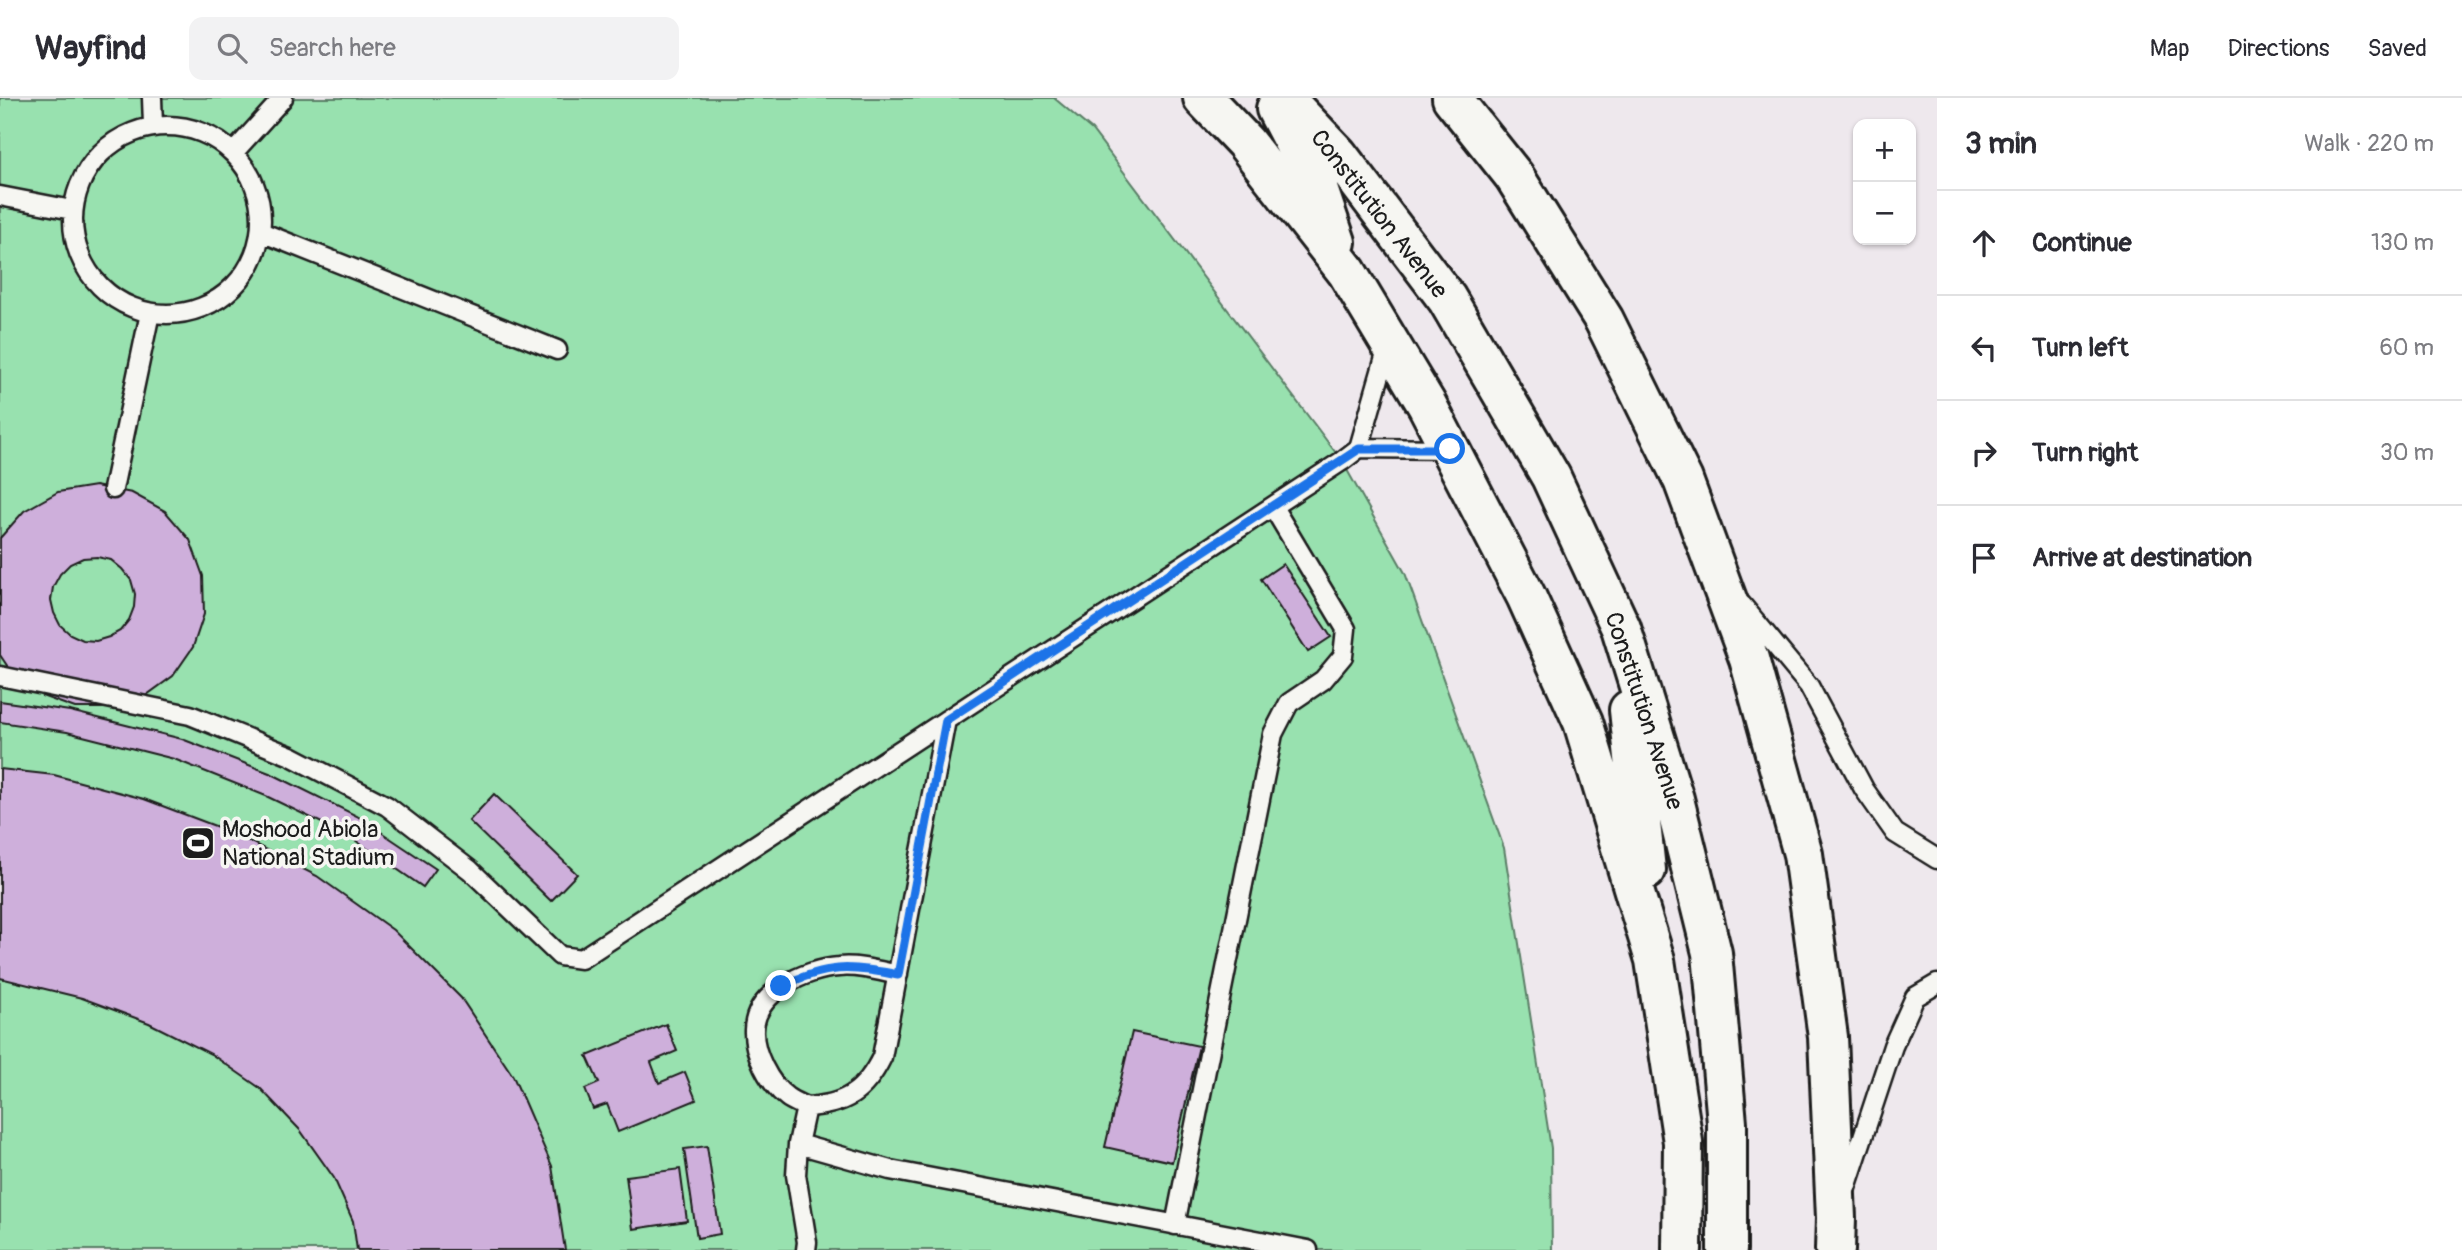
<!DOCTYPE html>
<meta charset="utf-8">
<style>
:root{--surface:#fff;--page:#f2f2f3;--text:#2b2b33;--muted:#7c7c81;--line:#e1e1e2}
body{margin:0;font-family:Pangolin,sans-serif;background:var(--page);color:var(--text)}
.controls{position:absolute;right:21px;top:21px;display:grid;overflow:hidden;border-radius:14px;box-shadow:0 2px 5px #0004}
.controls button{width:63px;height:63px;display:grid;place-items:center;padding:0;border:0;border-bottom:2px solid var(--line);background:var(--surface);color:var(--text);font:35px sans-serif}
.stop{position:absolute;width:21px;height:21px;margin:-16px;border:5px solid #1a73e8;border-radius:50%;background:#fff}
.stop.end{background:#1a73e8;border-color:#fff;box-shadow:0 2px 7px #0008}
.list{margin:0;padding:0;list-style:none}
h2{display:flex;justify-content:space-between;align-items:center;height:91px;margin:0;padding:0 28px;font-size:30px}
h2 small{font-size:23px;font-weight:400;color:var(--muted)}
.list li{display:grid;grid-template-columns:46px 1fr auto;gap:21px;align-items:center;box-sizing:border-box;height:105px;padding:0 28px;border-top:2px solid var(--line)}
.list b{display:block;font-size:26px;white-space:nowrap}
.list em{font-size:23px;font-style:normal;color:var(--muted)}
.icon{flex:none;width:38px;height:38px;fill:none;stroke:currentColor;stroke-width:2;stroke-linecap:round;stroke-linejoin:round}
.map{position:relative;flex:none;width:1937px;height:1152px;overflow:hidden}
header{display:flex;align-items:center;gap:42px;box-sizing:border-box;height:98px;padding:0 35px;background:var(--surface);border-bottom:2px solid var(--line)}
header strong{font-size:33px}
nav{display:flex;gap:38px;margin-inline-start:auto;font-size:24px}
.search{width:490px;height:63px;background:var(--page);display:flex;align-items:center;gap:18px;box-sizing:border-box;padding:0 24px;border-radius:14px;color:var(--muted);font-size:26px}
main{display:flex}
aside{flex:1;background:var(--surface)}
.map>svg:first-child{display:block}
.green{fill:#98e1af;stroke:#5a7e66;stroke-width:2}
.building{fill:#ceafdb;stroke:#1c1c1c;stroke-width:2;fill-rule:evenodd}
.lines{fill:none;stroke-linecap:round;stroke-linejoin:round}
.service-casing{stroke:#1c1c1c;stroke-width:23}
.motorway-casing{stroke:#1c1c1c;stroke-width:44}
.service{stroke:#f6f6f2;stroke-width:18}
.motorway{stroke:#f6f6f2;stroke-width:38}
.route{stroke:#1a73e8;stroke-width:9}
.labels{text-anchor:middle;dominant-baseline:central;stroke-width:7;stroke-linejoin:round;paint-order:stroke}
.street-label{font-size:24px;fill:#1c1c1c;stroke:#f6f6f2}
.poi-label{font-size:24px;fill:#1c1c1c;stroke:#f6f6f2;text-anchor:start}
</style>
<header>
<strong>Wayfind</strong>
<div class="search"><svg class="icon" aria-label="search" viewBox="0 0 24 24"><circle cx="10" cy="10" r="6"/><path d="M15 15l6 6"/></svg>Search here</div>
<nav><a>Map</a><a>Directions</a><a>Saved</a></nav>
</header>
<main>
<div class="map">
<svg width="1937" height="1152" viewBox="0 0 1937 1152">
<rect width="100%" height="100%" fill="#eee8ed"/>
<filter id="ink" filterUnits="userSpaceOnUse"><feTurbulence type="fractalNoise" baseFrequency=".0143" numOctaves="2"/><feDisplacementMap in="SourceGraphic" scale="14" xChannelSelector="R" yChannelSelector="G"/><feConvolveMatrix kernelMatrix="1 2 1 2 8 2 1 2 1" color-interpolation-filters="sRGB"/></filter>
<g filter="url(#ink)">
<path class="green" d="M0,0h1054l38,32 250,331 63,112 99,275 47,300 1,102h-1552z"/>
<path class="building" d="M95,388l37,7 33,18 25,29 13,36 1,38 -11,33 -20,29 -29,21 -33,11h-36l-33,-12 -28,-20 -14,-21v-117l24,-27 34,-19zM97,459l14,3 11,9 9,11 4,14 -1,13 -5,13 -9,11 -11,6 -13,4 -13,-1 -13,-6 -10,-9 -6,-12 -3,-13 2,-13 7,-13 10,-10 13,-6z
M1283,466l48,73 -23,15 -47,-73z
M0,603l70,10 112,28 90,35 85,42 79,53 -13,18 -74,-51 -83,-40 -92,-37 -107,-27 -67,-10z
M0,671l54,6 90,24 87,33 86,44 76,54 68,68 52,78 39,90 13,84h-208l-4,-29 -19,-43 -34,-48 -40,-42 -49,-34 -62,-31 -67,-25 -82,-20z
M494,696l83,80 -26,27 -82,-80z
M666,926l11,27 -26,11 8,21 26,-11 11,28 -78,32 -11,-28 -14,5 -8,-20 14,-6 -12,-27z
M1132,934l67,14 -27,116 -67,-15z
M707,1048l13,88 -23,4 -13,-89z
M680,1071l7,52 -54,8 -7,-53z"/>
<g class="lines">
<g class="service-casing">
<path id="service" d="M152,0l1,27
M73 122a94 94 0 1 1 188 0a94 94 0 1 1-188 0Z
M234,54l49,-54
M0,98l72,14
M261,134l296,118
M1359,350l91,1
M113,391l37,-176
M1742,507l67,81 55,103 31,44 42,26
M0,578l190,39 101,41 96,50 83,64 90,86 21,3 761,-498 17,-13 29,-101
M806,1009c-6,-3 -14,-6 -19,-10 -18,-13 -34,-45 -33,-67 1,-38 52,-61 85,-63 19,-2 40,4 59,8
M798,1046l92,26 418,80
M1846,1090l47,-142 22,-49 22,-13
M1175,1127l98,-491 16,-31 34,-23 20,-24 3,-27 -73,-122
M806,1152l1,-8 -11,-67 2,-31 8,-37c39,-2 59,-15 76,-50l64,-337"/>
</g>
<g class="motorway-casing">
<path id="motorway" d="M1203,0l42,44 102,130 80,133 99,191 57,126 72,238 28,182 -1,108
M1284,0l54,57 109,144 104,178 70,151 53,171 38,154 15,170v127
M1452,0l62,78 90,144 79,160 66,179 54,195 25,183 8,181 -1,32
M1276,11l42,80 18,53
M1629,612l17,160"/>
</g>
<use href="#service" class="service"/>
<use href="#motorway" class="motorway"/>
</g>
</g>
<g class="lines" filter="url(#ink)">
<path class="route" d="M781,888c47,-21 67,-21 117,-11l48,-255 413,-271h91"/>
</g>
<defs>
<g id="stadium-square" transform="scale(1.75)"><rect x="-9" y="-9" width="18" height="18" rx="4" fill="#1c1c1c" stroke="#f6f6f2"/><path d="M0-5a6.5 5 0 1 0 0 10a6.5 5 0 1 0 0-10ZM-3.5-1.8h7v3.6h-7Z" fill="#fff"/></g>
</defs>
<g fill-rule="evenodd">
<use href="#stadium-square" x="198" y="745"/>
</g>
<g class="labels">
<g class="street-label">
<text transform="translate(1379 116) rotate(52)">Constitution Avenue</text>
<text transform="translate(1644 613) rotate(72)">Constitution Avenue</text>
</g>
<g class="poi-label">
<text x="222" y="731">Moshood Abiola<tspan x="222" dy="28">National Stadium</tspan></text>
</g>
</g>
</svg>
<div class="controls">
<button>+</button>
<button>−</button>
</div>
<div class="stop" style="left:1450px;top:351px"></div>
<div class="stop end" style="left:781px;top:888px"></div>
</div>
<aside>
<h2>3 min<small>Walk · 220 m</small></h2>
<ul class="list">
<li><svg class="icon" aria-label="ahead" viewBox="0 0 24 24"><path d="M12 20V5M6 11l6-6 6 6"/></svg><div><b>Continue</b></div><em>130 m</em></li>
<li><svg class="icon" aria-label="left" viewBox="0 0 24 24"><path d="M17 20v-9H6M10 6l-5 5 5 5"/></svg><div><b>Turn left</b></div><em>60 m</em></li>
<li><svg class="icon" aria-label="right" viewBox="0 0 24 24"><path d="M7 20v-9h11M14 6l5 5-5 5"/></svg><div><b>Turn right</b></div><em>30 m</em></li>
<li><svg class="icon" aria-label="arrive" viewBox="0 0 24 24"><path d="M6 21V4h12l-3 4 3 4H6"/></svg><div><b>Arrive at destination</b></div></li>
</ul>
</aside>
</main>
